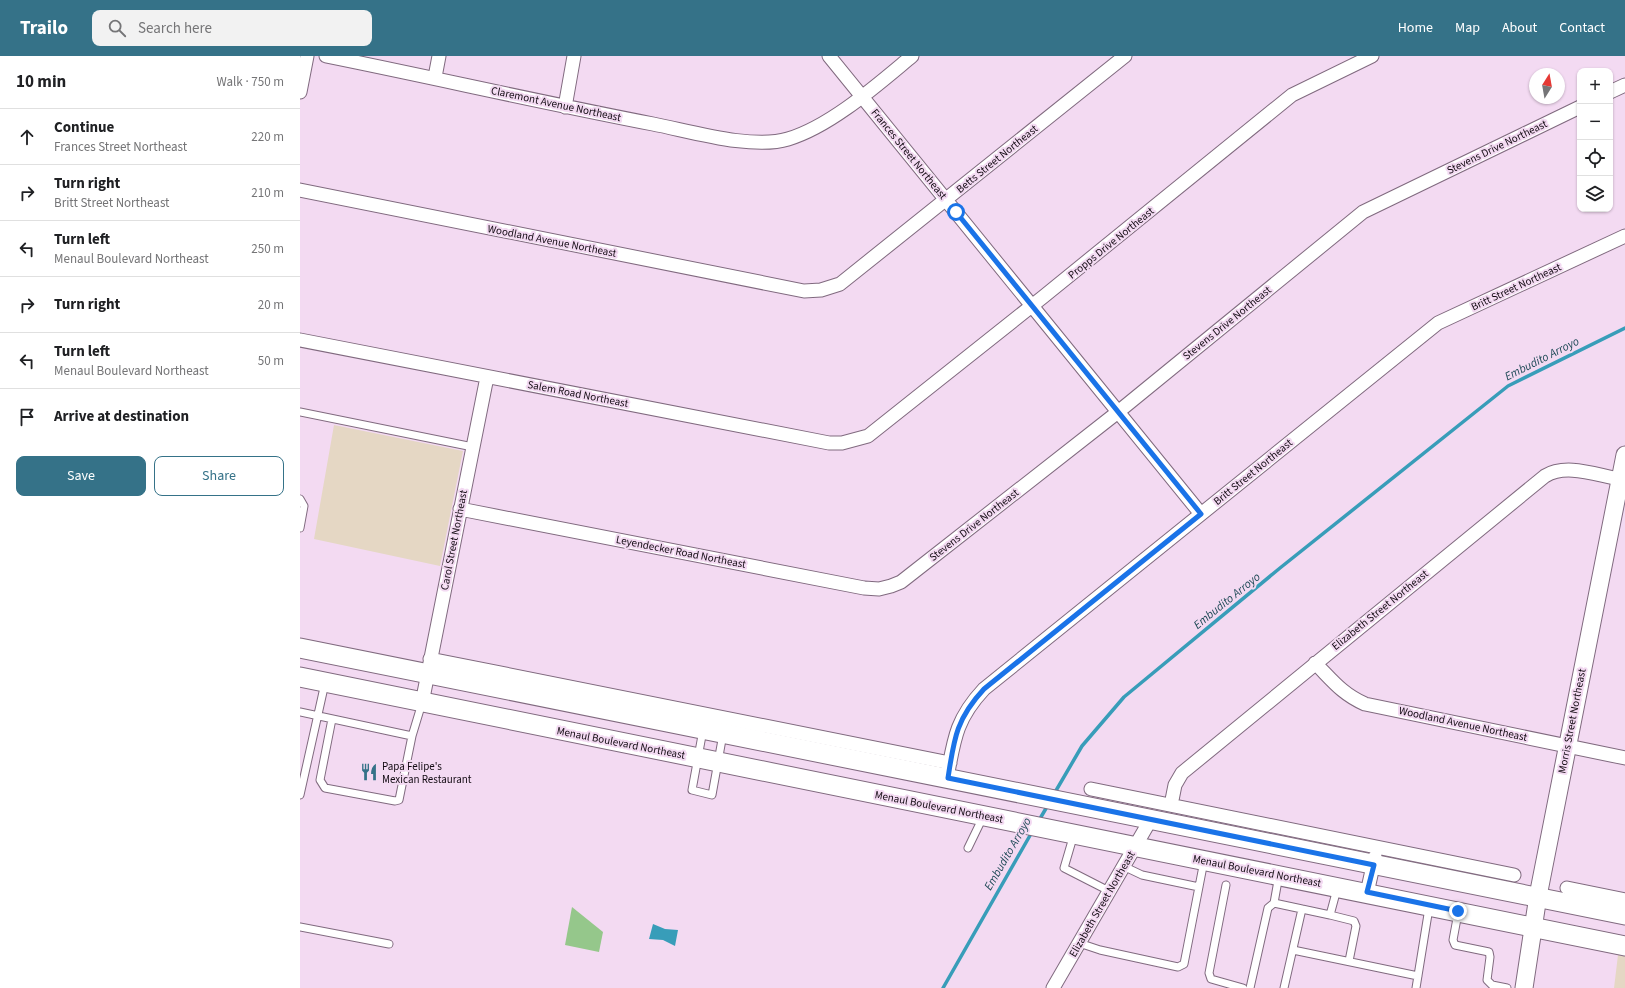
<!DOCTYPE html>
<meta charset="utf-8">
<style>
:root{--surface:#fff;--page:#f2f2f2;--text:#202124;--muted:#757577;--line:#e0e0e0;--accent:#357288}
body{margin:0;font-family:"Source Sans 3",sans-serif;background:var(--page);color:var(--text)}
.controls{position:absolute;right:12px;top:12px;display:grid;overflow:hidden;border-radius:8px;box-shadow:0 1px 3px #0004}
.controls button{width:36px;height:36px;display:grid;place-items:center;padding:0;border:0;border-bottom:1px solid var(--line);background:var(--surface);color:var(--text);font:20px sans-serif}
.compass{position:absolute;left:1229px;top:12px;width:36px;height:36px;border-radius:50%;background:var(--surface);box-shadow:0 1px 3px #0004;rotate:11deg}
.stop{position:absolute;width:12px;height:12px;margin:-9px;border:3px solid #1a73e8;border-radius:50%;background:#fff}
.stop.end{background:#1a73e8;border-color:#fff;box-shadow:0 1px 4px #0008}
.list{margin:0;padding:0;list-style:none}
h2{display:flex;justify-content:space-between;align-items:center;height:52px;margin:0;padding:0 16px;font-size:17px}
h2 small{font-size:13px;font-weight:400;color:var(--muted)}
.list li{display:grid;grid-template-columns:26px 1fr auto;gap:12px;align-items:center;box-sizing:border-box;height:56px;padding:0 16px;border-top:1px solid var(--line)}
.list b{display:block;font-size:15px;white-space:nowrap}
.list p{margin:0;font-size:13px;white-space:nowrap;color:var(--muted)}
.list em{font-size:13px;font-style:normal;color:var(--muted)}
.actions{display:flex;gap:8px;padding:12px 16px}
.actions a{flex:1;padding:9px 0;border:1px solid var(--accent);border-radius:8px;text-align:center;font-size:14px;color:var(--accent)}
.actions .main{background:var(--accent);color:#fff}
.icon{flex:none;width:22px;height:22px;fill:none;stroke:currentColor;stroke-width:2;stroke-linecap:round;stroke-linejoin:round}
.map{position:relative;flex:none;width:1325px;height:932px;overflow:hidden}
header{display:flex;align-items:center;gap:24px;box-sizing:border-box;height:56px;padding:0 20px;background:var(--accent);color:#fff}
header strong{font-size:19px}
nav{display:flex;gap:22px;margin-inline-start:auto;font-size:14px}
.search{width:280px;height:36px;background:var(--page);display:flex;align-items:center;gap:10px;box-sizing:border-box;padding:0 14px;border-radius:8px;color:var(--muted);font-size:15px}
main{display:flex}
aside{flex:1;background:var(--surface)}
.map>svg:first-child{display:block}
.industrial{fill:#e5d7c4}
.green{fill:#95c78b}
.water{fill:#389db9}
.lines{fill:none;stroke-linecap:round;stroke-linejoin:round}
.stream{stroke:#389db9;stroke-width:3.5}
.service-casing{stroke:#806a7f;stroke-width:9}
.minor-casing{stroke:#806a7f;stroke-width:15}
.tertiary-casing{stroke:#806a7f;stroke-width:19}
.secondary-casing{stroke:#806a7f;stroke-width:21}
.service{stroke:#fff;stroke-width:7}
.minor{stroke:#fff;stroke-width:13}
.tertiary{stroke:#fff;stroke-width:17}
.secondary{stroke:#fff;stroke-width:19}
.route{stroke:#1a73e8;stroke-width:5}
.labels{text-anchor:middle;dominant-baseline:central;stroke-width:4;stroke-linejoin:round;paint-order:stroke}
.street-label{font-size:11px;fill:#130b13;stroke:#f3daf2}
.poi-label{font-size:11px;fill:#130b13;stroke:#f3daf2;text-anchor:start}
.water-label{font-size:12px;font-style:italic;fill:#1e4956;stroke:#f3daf2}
</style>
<header>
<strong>Trailo</strong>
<div class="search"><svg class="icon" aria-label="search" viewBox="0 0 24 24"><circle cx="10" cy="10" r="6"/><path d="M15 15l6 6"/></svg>Search here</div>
<nav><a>Home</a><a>Map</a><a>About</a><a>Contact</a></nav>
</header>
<main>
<aside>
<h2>10 min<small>Walk · 750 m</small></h2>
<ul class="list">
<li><svg class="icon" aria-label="ahead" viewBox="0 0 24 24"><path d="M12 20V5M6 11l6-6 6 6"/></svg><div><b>Continue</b><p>Frances Street Northeast</p></div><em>220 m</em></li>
<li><svg class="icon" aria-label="right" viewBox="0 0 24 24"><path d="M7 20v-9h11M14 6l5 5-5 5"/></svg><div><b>Turn right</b><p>Britt Street Northeast</p></div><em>210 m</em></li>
<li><svg class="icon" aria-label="left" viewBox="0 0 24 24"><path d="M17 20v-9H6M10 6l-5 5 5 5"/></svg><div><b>Turn left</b><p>Menaul Boulevard Northeast</p></div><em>250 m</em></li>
<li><svg class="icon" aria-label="right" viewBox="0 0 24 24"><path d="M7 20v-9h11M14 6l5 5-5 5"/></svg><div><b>Turn right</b></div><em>20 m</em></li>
<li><svg class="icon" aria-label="left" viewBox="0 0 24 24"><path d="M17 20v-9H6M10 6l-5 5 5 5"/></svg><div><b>Turn left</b><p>Menaul Boulevard Northeast</p></div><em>50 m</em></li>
<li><svg class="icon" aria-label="arrive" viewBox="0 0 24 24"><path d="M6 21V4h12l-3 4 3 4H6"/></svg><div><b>Arrive at destination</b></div></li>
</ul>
<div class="actions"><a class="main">Save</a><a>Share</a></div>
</aside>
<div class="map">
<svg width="1325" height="932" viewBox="0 0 1325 932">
<rect width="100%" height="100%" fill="#f3daf2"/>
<path class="industrial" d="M34,369l129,26 -23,115 -126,-27z
M1318,899l7,1v32h-11z"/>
<path class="green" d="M272,851l31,25 -4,20 -34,-7z"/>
<path class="water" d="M353,868l12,5 13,1 -3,16 -12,-6 -14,-1z"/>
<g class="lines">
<path class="stream" d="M754,738l28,-48 42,-49 156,-129 228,-182 117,-58
M738,766l10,-17
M643,932l89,-156"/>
<g class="service-casing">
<path id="service" d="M0,356l173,35
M0,443l4,7 -4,22
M0,656l112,24 -13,64 -4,1 -70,-13 -5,-8 12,-61
M403,674l-11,60 20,5 11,-61
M112,680l10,-33
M0,739l25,-112
M774,778l-10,34 45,23
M668,792l15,-31
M823,810l19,9 57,12
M926,829l-17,88 2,6 32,9
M974,847l5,-28
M1158,857l-5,27 2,5 34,7 1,5 -3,23 5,5 15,3
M1030,859l24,6 2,5 -7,35
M0,871l89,17
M779,887l21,7 78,17 6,-3 20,-103
M993,894l125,26
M950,932l18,-80 6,-5 56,12 7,-26
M984,932l18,-79
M1116,932l13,-80"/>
</g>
<g class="minor-casing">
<path id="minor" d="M26,0c109,22 218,47 327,68 37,7 99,26 135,15 43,-13 89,-54 124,-83
M529,0l372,458
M135,21l4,-21
M0,36l7,-36
M1310,36l15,-7
M265,51l9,-51
M0,134l504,101 17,-1 19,-6 285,-228
M0,284l529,103h13l26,-7 175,-139 249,-202 80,-39
M160,453l404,79 15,1 12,-3 10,-4 217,-170 245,-200 217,-105
M130,603l520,104
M1015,607c17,17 27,31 50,41l260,54
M122,647l65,-326
M647,722c7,-39 9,-59 37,-89l454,-366 187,-87
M791,733l423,86
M871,749l4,-20 7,-12 363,-297c21,-13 51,-1 75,3
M1267,832l58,12
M1067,837l8,-36
M753,932l98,-169"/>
</g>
<g class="tertiary-casing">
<path id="tertiary" d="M1224,932l14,-92 87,-441"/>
</g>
<g class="secondary-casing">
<path id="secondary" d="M0,592l1325,267
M0,621l1325,269"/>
</g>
<use href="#service" class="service"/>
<use href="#minor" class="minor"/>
<use href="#tertiary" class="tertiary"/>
<use href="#secondary" class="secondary"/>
</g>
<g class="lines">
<path class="route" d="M656,156l245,302 -217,175c-28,30 -30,50 -36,89l426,87 -7,27 91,19"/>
</g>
<defs>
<g id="restaurant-bare" transform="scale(1.38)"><path d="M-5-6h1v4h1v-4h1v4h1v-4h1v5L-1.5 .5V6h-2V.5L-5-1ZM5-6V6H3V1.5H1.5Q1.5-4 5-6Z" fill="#357288" stroke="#f3daf2" stroke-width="2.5" paint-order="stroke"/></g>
</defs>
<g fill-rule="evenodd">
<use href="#restaurant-bare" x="69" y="716"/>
</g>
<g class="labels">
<g class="street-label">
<text transform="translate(256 48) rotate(12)">Claremont Avenue Northeast</text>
<text transform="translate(1197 91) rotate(-26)">Stevens Drive Northeast</text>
<text transform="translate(609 98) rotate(51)">Frances Street Northeast</text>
<text transform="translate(697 103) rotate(-39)">Betts Street Northeast</text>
<text transform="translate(252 185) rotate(11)">Woodland Avenue Northeast</text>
<text transform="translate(811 187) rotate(-39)">Propps Drive Northeast</text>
<text transform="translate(1216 231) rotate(-25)">Britt Street Northeast</text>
<text transform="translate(927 267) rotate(-39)">Stevens Drive Northeast</text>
<text transform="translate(278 338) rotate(11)">Salem Road Northeast</text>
<text transform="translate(953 416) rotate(-39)">Britt Street Northeast</text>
<text transform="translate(674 469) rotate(-38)">Stevens Drive Northeast</text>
<text transform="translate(154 484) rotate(-79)">Carol Street Northeast</text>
<text transform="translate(381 496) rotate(11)">Leyendecker Road Northeast</text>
<text transform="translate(1080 554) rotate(-39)">Elizabeth Street Northeast</text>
<text transform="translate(1272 665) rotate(-79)">Morris Street Northeast</text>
<text transform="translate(1163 668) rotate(12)">Woodland Avenue Northeast</text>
<text transform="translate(321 687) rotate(11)">Menaul Boulevard Northeast</text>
<text transform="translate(639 751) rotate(11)">Menaul Boulevard Northeast</text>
<text transform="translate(957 815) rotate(11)">Menaul Boulevard Northeast</text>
<text transform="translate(802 848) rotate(-60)">Elizabeth Street Northeast</text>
</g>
<g class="poi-label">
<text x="82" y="710">Papa Felipe's<tspan x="82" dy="13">Mexican Restaurant</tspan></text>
</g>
<g class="water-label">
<text transform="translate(1242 303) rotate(-27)">Embudito Arroyo</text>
<text transform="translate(927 545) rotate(-39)">Embudito Arroyo</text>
<text transform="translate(708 798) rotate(-60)">Embudito Arroyo</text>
</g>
</g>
</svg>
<div class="controls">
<button>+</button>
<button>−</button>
<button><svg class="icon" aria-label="locate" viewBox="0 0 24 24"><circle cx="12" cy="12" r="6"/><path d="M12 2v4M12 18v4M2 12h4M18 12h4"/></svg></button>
<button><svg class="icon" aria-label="layers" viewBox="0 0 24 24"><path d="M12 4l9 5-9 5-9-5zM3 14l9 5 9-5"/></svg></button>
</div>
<svg class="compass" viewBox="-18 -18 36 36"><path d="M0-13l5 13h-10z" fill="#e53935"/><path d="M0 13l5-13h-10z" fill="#757577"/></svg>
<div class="stop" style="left:656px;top:156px"></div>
<div class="stop end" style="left:1158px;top:855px"></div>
</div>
</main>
